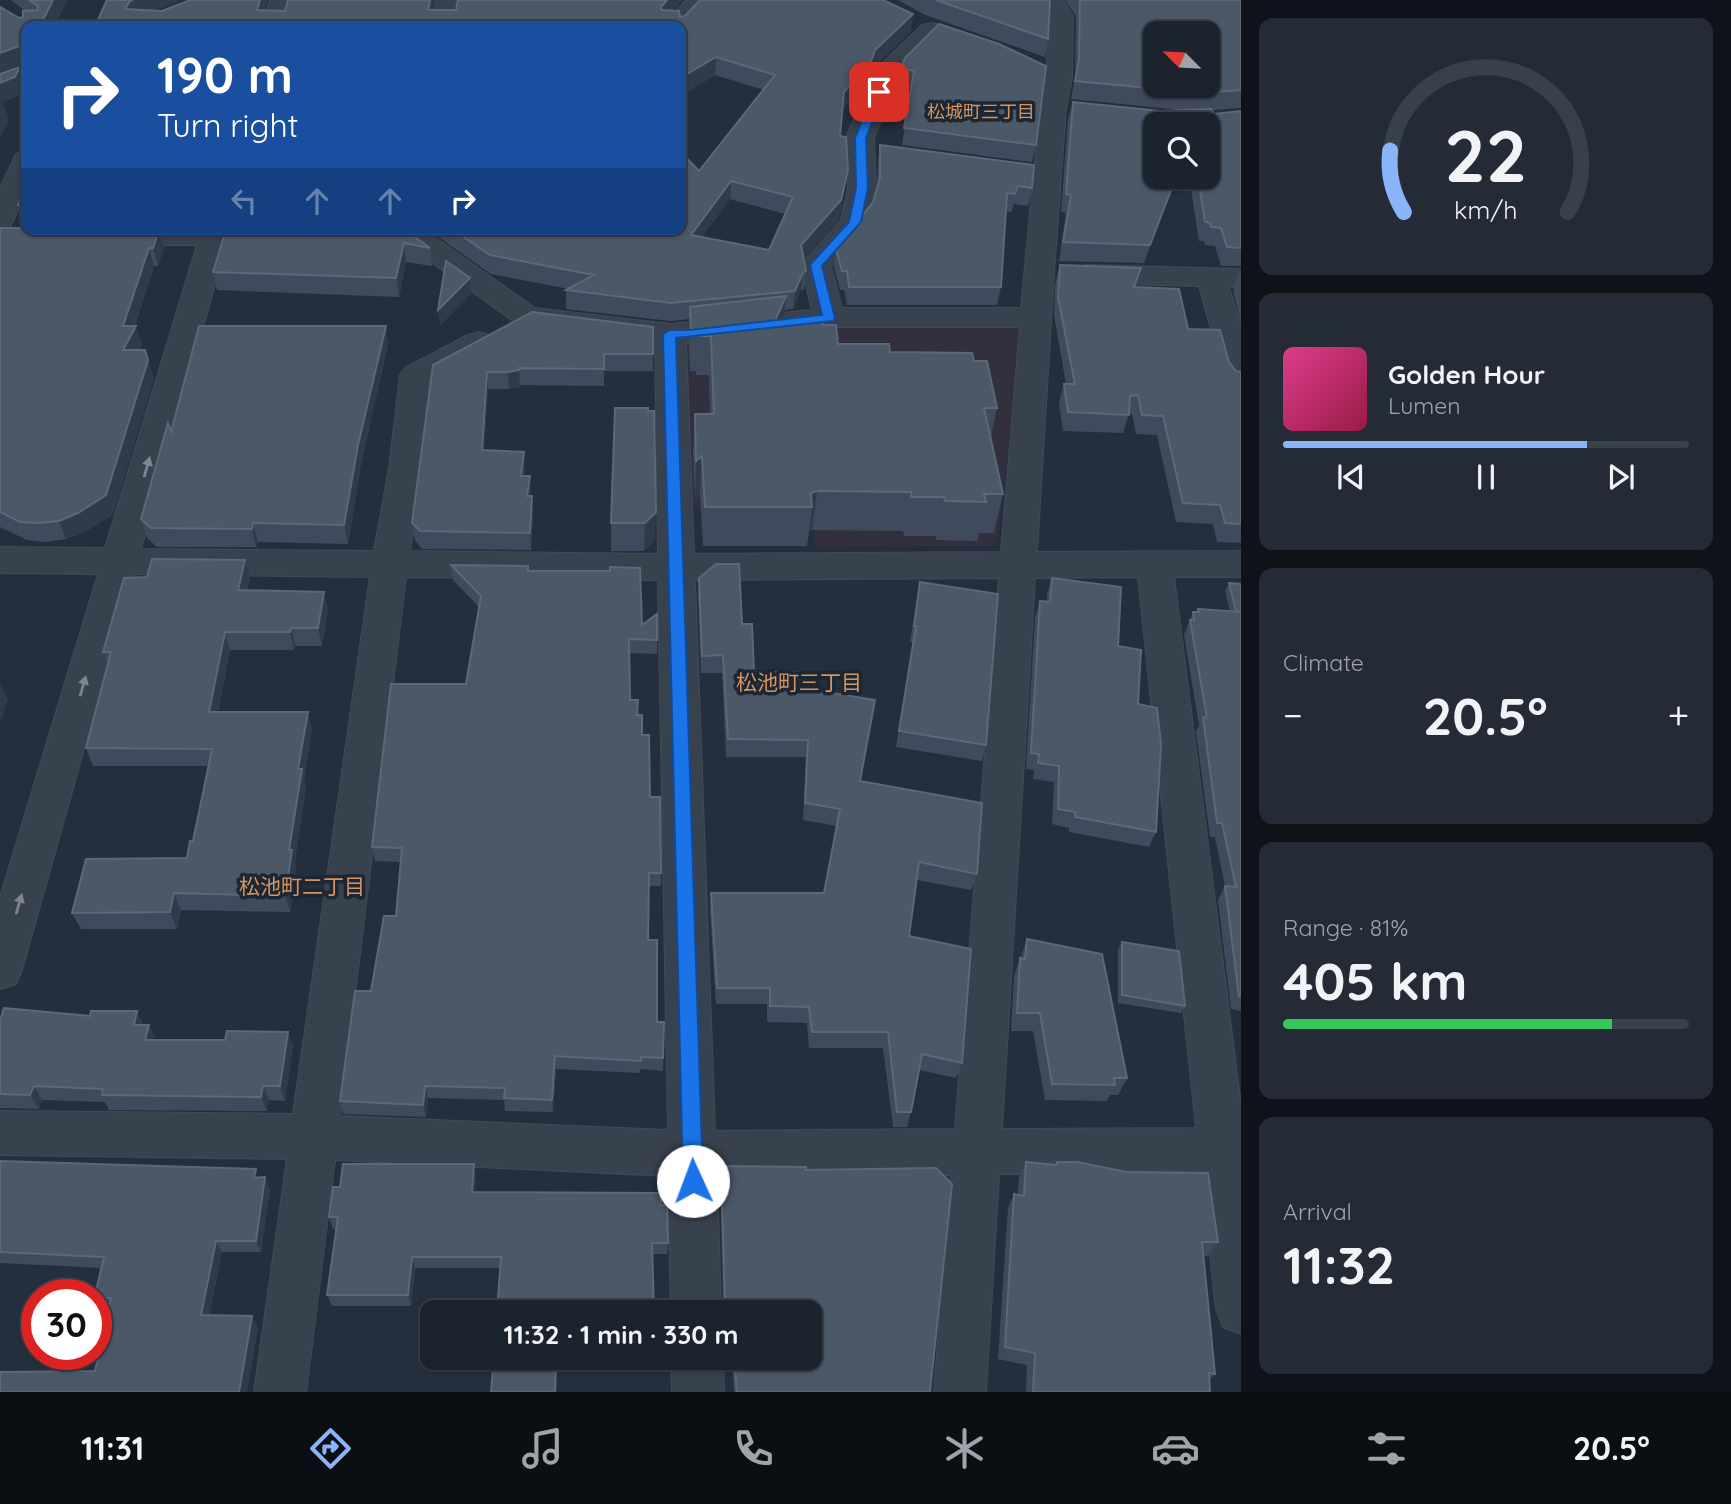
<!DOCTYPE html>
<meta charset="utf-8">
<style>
:root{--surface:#1b232e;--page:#242b36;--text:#f1f3f6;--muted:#a0a4aa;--line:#39404a;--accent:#8ab4f8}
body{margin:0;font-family:Quicksand,"Noto Sans JP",sans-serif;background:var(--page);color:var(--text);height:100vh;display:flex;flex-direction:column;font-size:26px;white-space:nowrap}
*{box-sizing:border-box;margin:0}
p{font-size:23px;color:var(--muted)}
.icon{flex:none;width:38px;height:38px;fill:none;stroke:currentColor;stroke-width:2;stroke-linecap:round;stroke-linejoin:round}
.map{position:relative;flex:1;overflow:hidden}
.details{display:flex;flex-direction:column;gap:18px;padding:18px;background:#0f1319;width:490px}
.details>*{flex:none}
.banner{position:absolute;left:21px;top:21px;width:665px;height:214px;border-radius:14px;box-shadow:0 2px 5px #0004,0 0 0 2px var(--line);background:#1a4fa0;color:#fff;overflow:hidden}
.needle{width:46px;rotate:294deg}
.controls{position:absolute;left:1143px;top:21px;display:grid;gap:14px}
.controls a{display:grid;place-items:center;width:77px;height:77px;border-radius:14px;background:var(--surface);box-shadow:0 2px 5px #0004,0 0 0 2px var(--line);font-size:35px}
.speed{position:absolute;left:21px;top:1279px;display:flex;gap:14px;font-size:35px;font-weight:700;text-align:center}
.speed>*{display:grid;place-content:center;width:91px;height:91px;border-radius:50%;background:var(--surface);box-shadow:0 2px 5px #0004,0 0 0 2px var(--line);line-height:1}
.speed .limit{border:10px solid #d22;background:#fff;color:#111}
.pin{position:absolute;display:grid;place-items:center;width:60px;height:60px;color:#fff;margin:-30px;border-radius:14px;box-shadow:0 4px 10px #0006}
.me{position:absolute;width:77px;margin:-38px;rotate:358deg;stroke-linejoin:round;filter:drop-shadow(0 0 5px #0008)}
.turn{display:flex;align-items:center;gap:24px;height:147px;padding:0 21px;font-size:32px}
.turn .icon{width:91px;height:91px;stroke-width:2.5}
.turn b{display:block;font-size:49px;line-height:60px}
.lanes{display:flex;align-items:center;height:66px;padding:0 21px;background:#0003;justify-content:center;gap:35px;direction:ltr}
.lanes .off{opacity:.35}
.big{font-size:52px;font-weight:700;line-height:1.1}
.details .card{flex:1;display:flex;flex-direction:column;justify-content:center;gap:10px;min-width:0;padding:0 24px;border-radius:14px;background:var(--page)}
.details .dial{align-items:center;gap:0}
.dial svg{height:182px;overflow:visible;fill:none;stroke:var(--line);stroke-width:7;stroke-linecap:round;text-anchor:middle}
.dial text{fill:var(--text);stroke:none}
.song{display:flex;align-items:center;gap:21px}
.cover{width:84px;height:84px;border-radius:10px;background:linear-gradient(135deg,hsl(330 70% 55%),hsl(340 70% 35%))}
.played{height:7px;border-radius:4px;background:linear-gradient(90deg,var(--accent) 75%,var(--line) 75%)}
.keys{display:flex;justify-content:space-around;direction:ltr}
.heat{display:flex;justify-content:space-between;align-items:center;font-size:38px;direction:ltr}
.charge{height:10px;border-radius:5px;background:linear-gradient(90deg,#34c759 81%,var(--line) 0)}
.trip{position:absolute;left:420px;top:1300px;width:402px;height:70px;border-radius:14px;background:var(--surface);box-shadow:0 2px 5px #0004,0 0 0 2px var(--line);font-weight:700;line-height:70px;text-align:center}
.menu{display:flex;height:112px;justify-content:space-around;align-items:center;background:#0b0e12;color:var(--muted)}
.menu .icon{width:49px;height:49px}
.menu .active{color:var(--accent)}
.menu b{font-size:32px;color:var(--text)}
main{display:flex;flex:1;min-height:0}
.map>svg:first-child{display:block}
.medical{fill:#32303f}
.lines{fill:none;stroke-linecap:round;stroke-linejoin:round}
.minor-casing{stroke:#414a57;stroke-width:2}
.minor{fill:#38414e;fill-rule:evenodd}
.wall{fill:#3f4b5c;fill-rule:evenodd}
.shaded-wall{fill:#2f3b4b}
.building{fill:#4b5868;stroke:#5c6777;stroke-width:2;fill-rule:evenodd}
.oneway{fill:#7c8592}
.route{fill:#1a73e8;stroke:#114b97;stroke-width:2}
.labels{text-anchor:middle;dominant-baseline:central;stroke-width:7;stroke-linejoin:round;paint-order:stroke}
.far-neighbourhood-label{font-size:18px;fill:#d59563;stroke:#1d2633}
.neighbourhood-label{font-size:21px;fill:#d59563;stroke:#1d2633}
</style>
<main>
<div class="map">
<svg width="1241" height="1392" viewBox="0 0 1241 1392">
<rect width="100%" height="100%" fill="#242f3e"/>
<path class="medical" d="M1008,322L1020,329L998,541L991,546L815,547L813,512L690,508L686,349L692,343L834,324Z"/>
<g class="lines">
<g class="minor-casing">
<path id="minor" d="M270,0H294L286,26H262Z
M436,0H460L456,26H432Z
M686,0H712L684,31L681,32V26H663Z
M1039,0H1063L1073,16L1072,78L1066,108L1054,272L1037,552L1241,551V577H1174L1241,1106V1334L1223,1327L1216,1309L1201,1173L999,1174L986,1392H934L951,1175L717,1177L721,1312H671L668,1176L335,1160L306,1392H254L287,1159L0,1155V1111L293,1114L370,577L133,574L22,970L16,984L0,989V897L98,574L0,573V547L105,548L197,245H110L100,242L95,236L102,229H285L292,236L287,242L277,245H226L141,549L374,551L389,468L400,375L405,368L468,335L479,332L490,335L495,342L490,349L432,380L423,468L410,551L658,554L655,342L516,323L406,244L373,242L368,236L375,229H423L535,308L670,324L812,310L801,265L841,220L848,188L846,138L875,70L922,25L931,23L940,25L943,30L900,73L874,138L876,188L869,222L831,266L842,308H1021L1040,108L1046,78L1049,16ZM829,327H1020L1001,552L694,554L686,344ZM406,577L658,580L668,1130L340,1116ZM1138,577L1196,1128L1002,1129L1035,578ZM999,578L955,1129L715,1131L695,580Z
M26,65V82L0,92V75Z
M26,152V193L10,227L0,230V188L16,154Z
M1086,265L1241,269V287H1229L1241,327V390L1230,387L1225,380L1199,286L1086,283L1075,280L1071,274L1075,268Z
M671,1358H723L724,1392H672Z"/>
</g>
<use href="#minor" class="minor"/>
</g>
<path class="wall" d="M11,0H67L54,26H26V71L24,64L19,18L23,17L25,11Z
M682,0L673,11L680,17L913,14L910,32L873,68L868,79L842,110L840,136L848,170L845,188L839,219L804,258L806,271L804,290H801L793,309L784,310L783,321L823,325L838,344L890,352L974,361L997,408L991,437L1003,494L994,533H979L977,541L936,540V536H904L903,531L812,530L809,531L807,546H703L700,495L695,500L693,453L695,414H710L709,375H696V371H690L689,346L690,319L670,321L566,309V290L569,289L491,274L427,229H509V232L699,171L764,90L715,75L687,92L681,26H95L154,10H456ZM730,199L785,214L769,250L702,237Z
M898,0H1050L1048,39L1045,57L925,15Z
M1065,0H1241V108L1212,110L1214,114L1241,111V266H1221L1215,246L1205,245L1204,241H1199L1189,177H1208V124H1155V177H1177L1144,263L1059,261L1066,213L1061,212L1068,120L1073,102L1160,111L1182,110L1071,99L1075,78L1076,16Z
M905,58L1036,145L1032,162L902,145L911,88L898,85L901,68Z
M880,145L1032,188L1028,206L1014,204L1011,212L1006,211L1001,287L997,305H847L844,290H840L834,267L836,249L873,202L877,187L878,163Z
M26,185V225L24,223L18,205Z
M0,228L26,229H160L164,247L158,266H154L135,326L142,345L139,350L154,378L113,514L85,532L66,539L46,542L27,540L0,527Z
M404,229L430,248L432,266L406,262L399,297L217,290L213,272Z
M1060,265L1135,287L1229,362L1236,371L1241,372V543L1217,542L1213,524L1176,522L1157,435L1136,434L1132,414H1129L1123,433L1063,431L1059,402L1064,384H1066L1054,315L1055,284Z
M1239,271H1241V324L1233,290Z
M532,312L653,354V371H604V386L521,385L520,387L509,389H488L484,451L525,469L524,476L531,493L530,496H532L533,513L531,550L422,549L415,540L412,523L433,365Z
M386,326L388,345L361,464L348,544L258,542L256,547H157L147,538L141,519L171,432Z
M648,411L655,540L644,551H611V523Z
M451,565L529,571L642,625L657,640V654L629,653L630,700L638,715L642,735L650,797L661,873V886H649L648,940L657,1022H664L663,1071L640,1069V1073L556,1069L553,1112L505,1111L504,1100L428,1098L426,1117L343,1114L340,1101L371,991L396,916L401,862L375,861L372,847L466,684L479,607L453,580Z
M250,578L247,590L328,610L322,646H295L294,650H230L218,712L312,729L304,778L306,787L295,861L296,867L290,912L181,910L177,929H81L72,913L187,858L193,841L209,766H93L86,748L108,665L103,652Z
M699,578L742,624L754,672L814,690L860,781L977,874L971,890L917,880L909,936L962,1063L956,1078L919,1070L911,1112L907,1127H893L883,1048H809L807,1023L767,1022V1004H716L710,910L711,893H824L836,826L803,820L806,757H726L722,673H701L698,596Z
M1052,578L1118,646L1138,704L1156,832L1149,847L1069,832V828L1052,824L1054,782L1033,779L1034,770L1026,769L1035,617L1040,601L1047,602V594Z
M920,582L986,745L982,761L896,747L913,642H910Z
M1229,583L1241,584V1011L1231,1009L1218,900L1225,886L1215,837H1210L1196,732L1199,725L1184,635L1193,612H1196L1198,609L1230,611L1225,591Z
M1027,939L1127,1078L1118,1095H1110L1107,1101L1045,1100L1033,1031H1011L1014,976Z
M1122,942L1185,1006L1181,1013L1118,1003V950Z
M0,1021L149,1025L155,1040H225L288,1032L293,1046L285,1101L269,1100L267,1111L109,1110L105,1102L42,1100L39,1109L0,1108Z
M0,1161L265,1177L270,1190L261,1252H222L209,1316L258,1327L247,1392H0L95,1371L109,1309L102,1308L96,1300L102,1268L0,1263Z
M1026,1162L1056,1165L1057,1162L1218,1242L1208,1256H1203L1215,1374L1209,1380L1210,1392H1026L1027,1365L998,1359L1008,1208L1014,1194H1018L1019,1177Z
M721,1166L806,1170L930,1392H734L732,1358H810V1312H721L723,1302L720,1180Z
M476,1177L475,1192L661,1205L668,1243L667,1254H653L500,1268H415L411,1306H332L327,1295L336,1229H333L329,1217Z
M494,1358H661L660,1366H557Z"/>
<path class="shaded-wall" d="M53,0H67L54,26H40Z
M133,0H181L134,19L125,9L130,1Z
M260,0H268L260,26L257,10Z
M430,0H434L430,26L428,10Z
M667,0H682L661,24V7Z
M913,14L910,32L873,68L868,79L842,110L844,92L875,50Z
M22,45L26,55V71L24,64L0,73V53Z
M716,57L715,75L687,92L681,101V84L687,74Z
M20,67L26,85L21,95L3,102L9,120L0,138V83Z
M848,170L845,188L839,219L799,263L801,245Z
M1176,177H1177L1144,263L1150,245Z
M731,181L730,199L690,253L691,235Z
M159,229L164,247L158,266L153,248Z
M404,243L406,262L399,297L396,278Z
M149,248L154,266L132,334L136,326L142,345L128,369L123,350V326Z
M803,272L801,290L793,309L795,291Z
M470,278L471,294L440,326L438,310Z
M786,296L782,335L775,321Z
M386,326L388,345L361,464L348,544L344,525L358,445Z
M148,360L154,378L113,514L85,532L66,539L59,521Z
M519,368L520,387L509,389L508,372Z
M487,372L488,389L483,468L482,450Z
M524,452L525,469L522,493L521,476Z
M702,456L700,495L695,500L696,461Z
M530,476L531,493L528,513L527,496Z
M817,491L812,530L809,531L812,507L811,493Z
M532,496L533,513L531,550L530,533Z
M656,512L655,540L644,551L645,523Z
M253,523L258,542L256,547L252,529Z
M245,560L250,578L243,608L238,590Z
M324,592L328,610L322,646L318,628Z
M291,628L295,646L294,650L290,632Z
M225,632L230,650L214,729L209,712Z
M0,684L8,700L0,723Z
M308,712L312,729L304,778L306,787L295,861L296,867L290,912L285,896L289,850L298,769Z
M174,893L181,910L177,929L170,912Z
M137,1011L144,1026L134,1025Z
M149,1025L155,1040H145Z
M288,1032L293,1046L285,1101L280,1086Z
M555,1056L556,1069L553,1112L552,1100Z
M34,1086L42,1100L39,1109L30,1095Z
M263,1086L269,1100L267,1111L261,1097Z
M425,1086L428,1098L426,1117L423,1105Z
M474,1164L476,1177L474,1204L472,1192Z
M265,1177L270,1190L261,1252L256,1241Z
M216,1241L222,1252L207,1326L201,1315Z
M412,1257L415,1268L411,1306L408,1295Z
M252,1316L258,1327L247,1392H239Z
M556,1358L557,1366V1392H555Z"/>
<path class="building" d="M29,0H53L40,26H26V55L23,61L22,45L0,53V7L19,18L23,17V11L38,10V6Z
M107,0H133L130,1L125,9L162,11L190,0H260L257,10L285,11L288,0H430L428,10H456L458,0H667L661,7L662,10L679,11L680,17L685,16L700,0H883L913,14L875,50L871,61L844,92L840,136L846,137L848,170L841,200L801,245L806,271L803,272L795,291L671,303L566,290L594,275L490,255L452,229H507V233L516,229H681V152L699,171L775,75L716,57L687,74L681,84V26H95ZM731,181L793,197L769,250L691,235Z
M936,0H1050L1048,39Z
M1080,0H1241V90L1203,93L1075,81L1079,60ZM1155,33H1208V86H1155Z
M939,24L999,44L1046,66L1036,145L904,128L914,71L901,68L905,58Z
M20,67L15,77L0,83V74Z
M1073,102L1160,111L1211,109L1214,114L1241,111V248L1227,247L1221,228L1211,227L1210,223L1205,222L1198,177H1208V124H1155V177H1176L1150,245L1063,242L1071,195L1066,194Z
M880,145L1034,165L1032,188L1018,186L1015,194L1007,193L1001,287H849L847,271H842L836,249L873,202L880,178Z
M26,185V208H23L18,205Z
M0,228H26V229H159L153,248H149L123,326H136L123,350H145L148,360L106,495L78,513L59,521L39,523L20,522L0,512Z
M232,229H404L430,248L404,243L396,278L213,272L225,233H230Z
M446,261L470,278L438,310Z
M1060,265L1141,268L1134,287L1179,289L1188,329L1220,330L1229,362L1236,371L1241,372V524L1225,523L1220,505L1183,503L1163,416L1142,415L1138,395L1130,396L1129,415L1068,412L1064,384H1075L1058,297Z
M786,296L775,321H822L823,325H836L838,344H889L890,352L972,353L974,361H987L997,408H984L1003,494H984L986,502L945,501L944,497H911V492L817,491L811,493L812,507H705L702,456L696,461L695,414H714L711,336H698L697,331H691L690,307Z
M532,312L653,327V354H604V369L519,368V370L508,372H487L482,450L524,452L521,476H530L527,496H532L530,533L420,531L412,523L433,365Z
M199,326H386L358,445L344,525L253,523L252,529L151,528L141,519L168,423L171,432Z
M615,408H648V411H654L656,512L645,523H611Z
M152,559L245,560L238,590L324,592L318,628H291L290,632H225L209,712H308L298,769H302L289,850H292L285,896L174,893L170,912L72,913L86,859L187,858L190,841H193L212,749L86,748L111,652H103L124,578L147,577Z
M716,564H739L742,624H752L754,672H812L814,690L875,700L860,781L982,803L977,874L919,862L909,936L971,949L962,1063L922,1054L911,1112H897L888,1032H812L809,1007L770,1006V988H717L711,893H824L840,809L805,803L808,740L728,739L723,655L702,656L699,578Z
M451,565L528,566V571H610V567L640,568L642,625L657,614V640L629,639L630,700H638L637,715H642V735H649L650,797H660L661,873H649L648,940H657V1022H664L663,1058L641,1057V1061L555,1056L552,1100L504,1098L505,1088L425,1086L423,1105L340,1101L355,991H371L384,916H396L402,848L372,847L391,684H466L481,596Z
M1052,578L1121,587L1118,646L1141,650L1138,704L1157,708L1161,745L1156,832L1075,817V812L1058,809L1059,766L1038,763L1039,754L1031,753L1040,601L1050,602Z
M920,582L998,594L986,745L899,731L916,626H914Z
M1229,583L1241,584V612L1236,611Z
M1198,609L1241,612V996H1239L1225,886L1236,887L1222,823H1217L1203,717L1207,718L1190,620H1194L1193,612H1199Z
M1027,939L1102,954L1127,1078H1114L1115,1085L1052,1084L1040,1013H1017L1020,958L1025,959Z
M1122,942L1179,951L1185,1006L1122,995Z
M4,1008L90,1016L91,1011H137L134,1025H149L145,1040H225L227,1031L288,1032L280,1086H263L261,1097L102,1095L103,1089L34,1086L30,1095L0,1094V1021Z
M0,1161L256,1169L254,1178L265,1177L256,1241H216L201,1315L252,1316L239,1392H0V1372L95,1371L111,1298H96V1295H95L104,1257L0,1252Z
M1026,1162L1057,1165V1162H1077L1126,1172L1208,1173L1218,1242H1202L1215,1374L1209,1373L1210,1392H1033L1035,1353L1005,1347L1014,1194L1024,1196Z
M343,1164H474L472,1192L661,1193V1205H667L668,1243H652L654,1312H497L501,1257H412L408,1295H327L338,1217H329L333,1187H340Z
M721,1166L806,1167V1170L936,1168L952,1184L930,1392H737L734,1358H810V1312H723L722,1303L725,1300Z
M494,1358H556L555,1392H491Z"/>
<defs><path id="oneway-solid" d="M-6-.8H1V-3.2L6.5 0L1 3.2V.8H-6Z" transform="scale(1.75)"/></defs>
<g class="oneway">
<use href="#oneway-solid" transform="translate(147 467) rotate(-74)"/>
<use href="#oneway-solid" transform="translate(83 686) rotate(-74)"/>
<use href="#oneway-solid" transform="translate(19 904) rotate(-74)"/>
</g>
<path class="route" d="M875,90L884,92L866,138L868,188L861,222L822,266L835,318L833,321L676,338L703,1181L700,1188L693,1190L686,1188L683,1181L663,334L670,330H690L822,315L810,265L849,222L856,188L855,138Z"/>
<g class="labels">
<g class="far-neighbourhood-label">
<text x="981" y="111">松城町三丁目</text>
</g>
<g class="neighbourhood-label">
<text x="799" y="682">松池町三丁目</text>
<text x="302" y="886">松池町二丁目</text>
</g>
</g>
</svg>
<div class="controls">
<a><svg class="needle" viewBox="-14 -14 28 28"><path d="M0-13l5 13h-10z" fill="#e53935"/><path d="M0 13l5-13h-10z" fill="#a0a4aa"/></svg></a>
<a><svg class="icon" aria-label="search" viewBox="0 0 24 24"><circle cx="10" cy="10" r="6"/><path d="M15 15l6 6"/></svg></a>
</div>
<div class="speed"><div class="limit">30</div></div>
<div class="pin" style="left:879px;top:92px;background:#d93025"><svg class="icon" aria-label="arrive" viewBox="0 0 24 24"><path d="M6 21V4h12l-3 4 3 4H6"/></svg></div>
<svg class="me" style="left:693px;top:1181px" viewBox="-20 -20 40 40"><circle r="19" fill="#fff"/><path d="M0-13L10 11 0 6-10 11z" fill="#1a73e8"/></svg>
<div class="trip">11:32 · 1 min · 330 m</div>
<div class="banner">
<div class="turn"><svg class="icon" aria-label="right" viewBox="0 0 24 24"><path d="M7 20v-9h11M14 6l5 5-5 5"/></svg><div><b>190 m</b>Turn right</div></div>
<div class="lanes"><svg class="icon off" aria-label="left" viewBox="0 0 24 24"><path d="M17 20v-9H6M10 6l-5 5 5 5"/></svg><svg class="icon off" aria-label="ahead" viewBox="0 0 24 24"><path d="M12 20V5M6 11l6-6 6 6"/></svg><svg class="icon off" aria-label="ahead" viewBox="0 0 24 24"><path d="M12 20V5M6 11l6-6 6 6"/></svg><svg class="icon" aria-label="right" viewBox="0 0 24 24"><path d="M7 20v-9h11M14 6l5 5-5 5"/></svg></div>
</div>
</div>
<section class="details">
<div class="card dial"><svg viewBox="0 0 100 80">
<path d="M14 69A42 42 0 1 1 86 69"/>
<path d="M14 69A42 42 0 0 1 8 42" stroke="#8ab4f8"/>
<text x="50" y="56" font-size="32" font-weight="700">22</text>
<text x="50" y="72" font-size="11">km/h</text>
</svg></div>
<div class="card">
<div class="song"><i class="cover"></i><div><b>Golden Hour</b><p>Lumen</p></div></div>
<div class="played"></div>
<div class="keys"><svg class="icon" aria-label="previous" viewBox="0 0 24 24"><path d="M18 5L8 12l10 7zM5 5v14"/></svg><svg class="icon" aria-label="pause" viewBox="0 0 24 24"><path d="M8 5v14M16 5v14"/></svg><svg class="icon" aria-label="next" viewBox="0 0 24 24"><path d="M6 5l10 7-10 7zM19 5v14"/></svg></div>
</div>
<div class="card"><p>Climate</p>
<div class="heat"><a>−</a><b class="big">20.5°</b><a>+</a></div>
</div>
<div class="card"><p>Range · 81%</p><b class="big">405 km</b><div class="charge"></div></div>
<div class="card"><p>Arrival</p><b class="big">11:32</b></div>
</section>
</main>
<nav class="menu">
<b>11:31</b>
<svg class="icon active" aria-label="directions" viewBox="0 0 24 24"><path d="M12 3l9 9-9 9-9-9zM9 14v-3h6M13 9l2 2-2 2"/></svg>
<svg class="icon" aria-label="music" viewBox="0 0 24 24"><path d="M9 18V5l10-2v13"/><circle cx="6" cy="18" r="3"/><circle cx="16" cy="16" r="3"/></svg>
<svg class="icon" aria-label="phone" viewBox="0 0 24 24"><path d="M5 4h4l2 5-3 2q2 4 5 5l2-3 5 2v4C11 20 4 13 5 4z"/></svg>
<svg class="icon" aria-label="climate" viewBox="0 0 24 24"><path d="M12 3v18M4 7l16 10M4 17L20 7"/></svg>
<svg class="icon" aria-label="car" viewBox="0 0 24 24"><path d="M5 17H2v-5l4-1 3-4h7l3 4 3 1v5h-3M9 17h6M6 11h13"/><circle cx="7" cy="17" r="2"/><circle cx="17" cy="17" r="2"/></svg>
<svg class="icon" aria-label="filters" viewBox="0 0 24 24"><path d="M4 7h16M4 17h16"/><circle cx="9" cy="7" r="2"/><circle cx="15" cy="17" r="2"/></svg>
<b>20.5°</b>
</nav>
